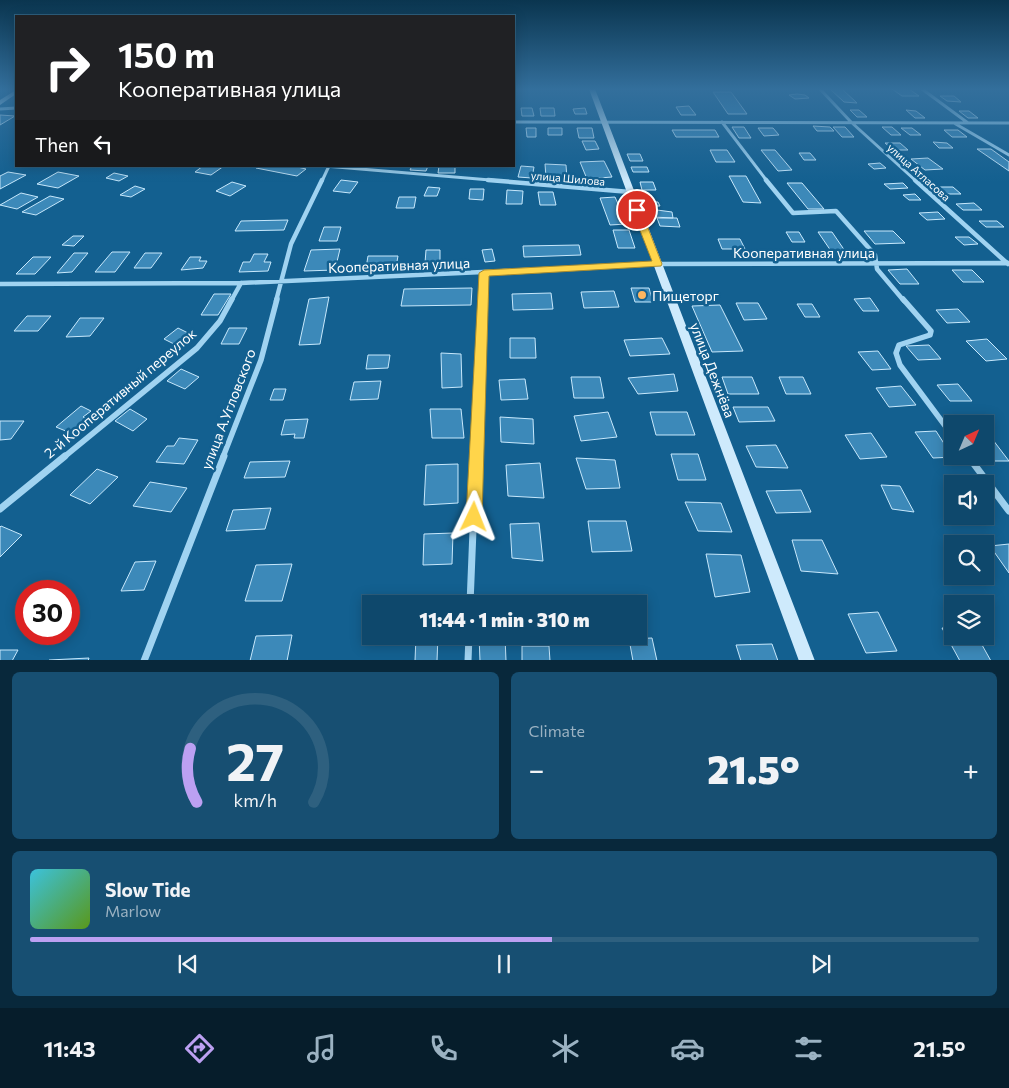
<!DOCTYPE html>
<meta charset="utf-8">
<style>
:root{--surface:#0e486c;--page:#174f72;--text:#f1f3f6;--muted:#9bb2c2;--line:#2e607f;--accent:#bca0f2}
body{margin:0;font-family:Commissioner,sans-serif;background:var(--page);color:var(--text);height:100vh;display:flex;flex-direction:column;font-size:19px;white-space:nowrap}
*{box-sizing:border-box;margin:0}
p{font-size:16px;color:var(--muted)}
.icon{flex:none;width:28px;height:28px;fill:none;stroke:currentColor;stroke-width:2;stroke-linecap:round;stroke-linejoin:round}
.map{position:relative;height:660px;overflow:hidden}
.panel{display:flex;flex-direction:column;gap:12px;padding:12px;background:#08283b;flex:1}
.panel>*{flex:none}
.hud{position:absolute;left:15px;top:15px;width:500px;height:152px;border-radius:0px;box-shadow:0 2px 12px #0003,0 0 0 1px var(--line);background:#202124;color:#fff;overflow:hidden}
.needle{width:32px;rotate:44deg}
.controls{position:absolute;left:944px;top:415px;display:grid;gap:10px}
.controls a{display:grid;place-items:center;width:50px;height:50px;border-radius:0px;background:var(--surface);box-shadow:0 2px 12px #0003,0 0 0 1px var(--line);font-size:25px}
.speed{position:absolute;left:15px;top:580px;display:flex;gap:10px;font-size:25px;font-weight:700;text-align:center}
.speed>*{display:grid;place-content:center;width:65px;height:65px;border-radius:50%;background:var(--surface);box-shadow:0 2px 12px #0003,0 0 0 1px var(--line);line-height:1}
.speed .limit{border:8px solid #d22;background:#fff;color:#111}
.pin{position:absolute;display:grid;place-items:center;width:42px;height:42px;color:#fff;margin:-21px;border:2px solid #fff;border-radius:50%;box-shadow:0 1px 5px #0007}
.me{position:absolute;width:55px;margin:-28px;rotate:2deg;stroke-linejoin:round;filter:drop-shadow(0 0 4px #0008)}
.turn{display:flex;align-items:center;gap:18px;height:105px;padding:0 20px;font-size:22px}
.turn .icon{width:65px;height:65px;stroke-width:2.5}
.turn b{display:block;font-size:35px;line-height:42px}
.then{display:flex;align-items:center;height:48px;padding:0 20px;background:#0003;gap:10px;font-size:19px}
.big{font-size:38px;font-weight:800;line-height:1.1}
.panel .widget{flex:1;display:flex;flex-direction:column;justify-content:center;gap:8px;min-width:0;padding:0 18px;border-radius:8px;background:var(--page)}
.panel .dial{align-items:center;gap:0}
.dial svg{height:130px;overflow:visible;fill:none;stroke:var(--line);stroke-width:7;stroke-linecap:round;text-anchor:middle}
.dial text{fill:var(--text);stroke:none}
.song{display:flex;align-items:center;gap:15px}
.cover{width:60px;height:60px;border-radius:8px;background:linear-gradient(135deg,hsl(190 70% 55%),hsl(90 70% 35%))}
.played{height:5px;border-radius:2px;background:linear-gradient(90deg,var(--accent) 55%,var(--line) 55%)}
.keys{display:flex;justify-content:space-around;direction:ltr}
.heat{display:flex;justify-content:space-between;align-items:center;font-size:28px;direction:ltr}
.panel .tiles{flex:1;display:grid;gap:12px;grid-template-columns:1fr 1fr}
.widget:last-child{grid-column:span 2}
.trip{position:absolute;left:362px;top:595px;width:285px;height:50px;border-radius:0px;background:var(--surface);box-shadow:0 2px 12px #0003,0 0 0 1px var(--line);font-weight:800;line-height:50px;text-align:center}
.tabs{display:flex;height:80px;justify-content:space-around;align-items:center;background:#061d2b;color:var(--muted)}
.tabs .icon{width:35px;height:35px}
.tabs .current{color:var(--accent)}
.tabs b{font-size:22px;color:var(--text)}
.map>svg:first-child{display:block}
.building{fill:#3c89b9;stroke:#c7e8fc}
.lines{fill:none;stroke-linecap:round;stroke-linejoin:round}
.minor-far3{stroke:#a0d3f1;stroke-width:3}
.minor-far2{stroke:#a0d3f1;stroke-width:4.5}
.minor-far1{stroke:#a0d3f1;stroke-width:5.5}
.minor{stroke:#a0d3f1;stroke-width:7}
.secondary{fill:#ceeafc;fill-rule:evenodd}
.route{fill:#ffd54a;stroke:#a68a30}
.poi-dot{fill:#ffb660;stroke:#136090;stroke-width:2}
.labels{text-anchor:middle;dominant-baseline:central;stroke-width:5;stroke-linejoin:round;paint-order:stroke}
.far-street-label{font-size:11px;fill:#fff;stroke:#136090}
.street-label{font-size:14px;fill:#fff;stroke:#136090}
.poi-label{font-size:14px;fill:#fff;stroke:#136090;text-anchor:start}
</style>
<div class="map">
<svg width="1009" height="661" viewBox="0 0 1009 661">
<rect width="100%" height="100%" fill="#136090"/>
<path class="building" d="M830,89H842L857,103L844,102Z
M892,89H909L919,96H902Z
M713,92H731L747,114H728Z
M797,94L805,95L809,98L795,99L789,95Z
M940,96H954L961,102L947,101Z
M689,106L696,115H681L676,107Z
M521,108H532L534,116H522Z
M540,108H554L555,116H541Z
M585,108L587,114H575L573,109Z
M850,110H859L867,117H857Z
M906,110L916,111L925,118H915Z
M959,111H969L978,118H968Z
M0,115L15,116L0,125Z
M813,126L830,127L834,131H817Z
M732,127H744L751,138H739Z
M833,127H845L854,137H842Z
M882,127H892L901,135H891Z
M526,128H536V137H527Z
M548,128H562V135H548Z
M577,128H592L594,138H579Z
M758,128H773L779,135L764,136Z
M901,128H912L921,135H910Z
M672,130H715L719,137H676Z
M944,130H958L967,137H952Z
M582,141H595L599,149L586,150Z
M933,142L947,143L953,148H939Z
M885,143H900L908,150H893Z
M977,149H991L1009,162V171Z
M710,150H727L735,162H716Z
M761,150H775L792,170L778,171Z
M799,153H810L816,160H804Z
M627,154H640L643,161H630Z
M928,158L943,169L925,170L911,159Z
M604,161L612,177L587,179L580,162Z
M880,163L886,168L874,169L868,164Z
M545,164L566,165L567,178H546Z
M203,166H224L211,175L195,172Z
M259,166H293L306,169L297,176L256,168Z
M412,166H428L426,171L410,170Z
M439,166H455V173H438Z
M521,166L534,167L532,178L518,177Z
M631,167H647L649,172H633Z
M8,172L26,175L0,189V176Z
M58,172L79,176L58,188L37,184Z
M114,173L128,176L119,181L106,178Z
M729,176H746L761,203L743,202Z
M341,180L358,182L350,193L333,191Z
M232,182L246,186L230,196L216,191Z
M640,182H653L656,190H642Z
M787,183H802L824,209H808Z
M903,183L908,188L890,189L884,184Z
M135,186L145,189L131,197L120,195Z
M428,187L440,188L437,196H424Z
M937,187H953L961,194H945Z
M470,189H484L483,200L469,199Z
M507,190L523,191L522,204H506Z
M538,192H553L556,205H540Z
M21,193L38,197L17,209L0,205Z
M915,194L921,200H909L903,195Z
M50,196L64,199L36,215L22,212Z
M399,197H416L414,208H396Z
M615,197L627,224L610,225L600,198Z
M645,202H658L660,206H646Z
M974,203L982,210H963L956,204Z
M657,210L672,212L673,218L653,217L652,212H657Z
M938,212L945,219L927,220L919,213Z
M657,218H677L680,227L660,226Z
M288,220L284,230L235,231L241,221Z
M979,221H997L1004,227H986Z
M324,227H341L337,241H319Z
M613,230H629L635,248H618Z
M864,231H893L905,243L875,244Z
M786,232H799L805,242H792Z
M818,232H832L845,251H831Z
M73,236H84L74,246L62,245Z
M955,237H969L978,244L964,245Z
M718,239H740L745,249H722Z
M579,245L581,255L524,257L523,246Z
M340,249L335,270L304,271L311,250Z
M492,249L495,261L485,262L482,250Z
M426,250H440V262L425,263Z
M112,252H130L115,272H95Z
M74,253H88L72,272L57,273Z
M145,253H162L151,268H134Z
M254,254H268L264,262H271L268,271L239,272L243,262H250Z
M368,256H398L396,267L366,268Z
M33,257H51L35,274H16Z
M190,257H201L199,261H207L203,268L181,270Z
M907,269L919,284H900L888,270Z
M952,270H972L984,282H963Z
M472,288L471,305L401,306L404,289Z
M631,288H649L653,302H635Z
M614,291L619,307L584,308L581,292Z
M551,293L553,309L513,310L512,294Z
M214,294H231L218,315H201Z
M329,297L320,344L299,345L309,299Z
M870,298L879,311H863L854,299Z
M736,303H758L767,319L744,320Z
M797,304H812L820,317H805Z
M720,305L743,351L712,352L692,306Z
M958,309L970,322L947,323L936,310Z
M27,316H51L38,331H14Z
M80,318H104L90,336L66,337Z
M178,328L194,336L180,347L164,339Z
M229,328H247L239,344H221Z
M510,338H535L536,358H510Z
M662,338L670,354L630,356L624,340Z
M987,339L1007,359L986,361L966,341Z
M929,345L941,359L918,360L906,346Z
M878,351L891,369L872,370L858,352Z
M441,353L461,354L462,387L442,388Z
M368,355H390L388,368L366,369Z
M181,369L199,377L185,389L167,381Z
M674,374L678,391L638,394L628,378Z
M571,377H600L604,398H574Z
M722,377H752L759,394H728Z
M779,377H803L811,394H786Z
M525,379L528,399L501,400L499,380Z
M381,381L378,399L350,400L354,382Z
M958,384L972,401H950L937,385Z
M901,386L916,405L889,407L876,388Z
M274,389H286L283,400H270Z
M81,406L91,411L83,417L89,420L73,434L56,427Z
M733,407H768L775,421L739,422Z
M130,409L147,419L133,431L115,421Z
M430,409H461L464,438H432Z
M608,412L617,437L581,441L574,416Z
M650,412H687L695,435H656Z
M500,417L533,419L534,444L501,442Z
M308,419L304,438H294L295,434L281,435L285,420Z
M0,421H24L11,439L0,440Z
M936,431L952,456L955,457L933,458L915,432Z
M871,433L887,457L860,459L845,435Z
M179,438L198,440L184,464L156,462L167,446H174Z
M985,440H993L1009,461H985L982,456H985Z
M776,445L788,468L756,467L746,446Z
M671,454H698L706,480H678Z
M576,458L615,460L620,488L586,489Z
M290,461L285,477L244,478L250,462Z
M540,463L544,498L508,496L506,465Z
M458,464V503L424,505L426,465Z
M97,469L118,477L90,504L70,495Z
M150,482L187,488L171,512L133,506Z
M881,485L900,486L914,512L892,509Z
M801,490L811,512L776,513L766,491Z
M685,502L721,503L732,532L698,531Z
M271,508L265,529L226,531L233,510Z
M588,521H626L632,551L592,552Z
M539,523L543,561L512,558L510,524Z
M1,526L22,535L0,557V527Z
M453,533L452,564L423,565L424,534Z
M792,540H822L838,574L801,571Z
M1009,544V573L990,546Z
M706,554L741,555L750,592L715,597Z
M156,561L144,590L121,591L135,562Z
M292,564L282,601H245L256,565Z
M878,612L897,651L866,653L848,614Z
M942,628H952V636H977L991,661H960Z
M292,635L287,661H250L256,636Z
M416,636H438L437,661H415Z
M479,636H505L506,661H480Z
M652,638L657,661H633L629,639Z
M772,644L778,661H741L736,645Z
M522,646H549L550,661H522Z
M0,650H18L12,661H0Z
M89,658L88,661H49V660Z"/>
<g class="lines">
<path class="minor-far3" d="M820,89L851,122L916,181
M922,89L968,123
M0,109L16,108
M514,122L1009,123
M722,122L767,181
M954,123L1009,155
M325,166L502,181
M322,181L329,166"/>
<path class="minor-far2" d="M488,180L630,192
M766,180L793,213L836,211L875,255L877,269L904,301
M915,180L1008,264
M0,284L241,283L657,264L1009,263
M231,301L241,283
M276,301L291,244L322,180
M483,301L484,273"/>
<path class="minor-far1" d="M903,299L931,331L930,335L899,345L896,353L900,365L952,435
M64,457L197,348L220,321L232,299
M223,457L261,360L277,299
M476,457L483,299"/>
<path class="minor" d="M968,456L1009,511
M0,509L65,456
M470,604L476,456
M144,661L224,456
M468,661L469,636"/>
<path class="secondary" d="M589,89H595L815,661H799Z
M16,90V94L0,105V100Z"/>
</g>
<linearGradient id="sky" x2="0" y2="1"><stop stop-color="#0a354f"/><stop offset="0.49" stop-color="#336f9c"/><stop offset="1" stop-color="#336f9c" stop-opacity="0"/></linearGradient>
<rect width="1009" height="182" fill="url(#sky)"/>
<path class="route" d="M634,208L641,210L662,264L661,266L489,276L482,517L480,522L474,524L469,522L466,517L479,273L484,270L652,261L632,210Z"/>
<circle class="poi-dot" cx="642" cy="295" r="5"/>
<g class="labels">
<g class="far-street-label">
<text transform="translate(919 172) rotate(42)">улица Атласова</text>
<text transform="translate(568 178) rotate(5)">улица Шилова</text>
</g>
<g class="street-label">
<text x="804" y="252">Кооперативная улица</text>
<text transform="translate(399 265) rotate(-2)">Кооперативная улица</text>
<text transform="translate(713 370) rotate(69)">улица Дежнёва</text>
<text transform="translate(120 393) rotate(-40)">2-й Кооперативный переулок</text>
<text transform="translate(228 409) rotate(-69)">улица А.Угловского</text>
</g>
<g class="poi-label">
<text x="652" y="295">Пищеторг</text>
</g>
</g>
</svg>
<div class="controls">
<a><svg class="needle" viewBox="-14 -14 28 28"><path d="M0-13l5 13h-10z" fill="#e53935"/><path d="M0 13l5-13h-10z" fill="#9bb2c2"/></svg></a>
<a><svg class="icon" aria-label="sound" viewBox="0 0 24 24"><path d="M4 9h4l5-4v14l-5-4H4zM17 9q2 3 0 6"/></svg></a>
<a><svg class="icon" aria-label="search" viewBox="0 0 24 24"><circle cx="10" cy="10" r="6"/><path d="M15 15l6 6"/></svg></a>
<a><svg class="icon" aria-label="layers" viewBox="0 0 24 24"><path d="M12 4l9 5-9 5-9-5zM3 14l9 5 9-5"/></svg></a>
</div>
<div class="speed"><div class="limit">30</div></div>
<div class="pin" style="left:637px;top:210px;background:#d93025"><svg class="icon" aria-label="arrive" viewBox="0 0 24 24"><path d="M6 21V4h12l-3 4 3 4H6"/></svg></div>
<svg class="me" style="left:474px;top:517px" viewBox="-20 -20 40 40"><path d="M0-17L14 15 0 8-14 15z" fill="#ffd54a" stroke="#fff" stroke-width="4"/></svg>
<div class="trip">11:44 · 1 min · 310 m</div>
<div class="hud">
<div class="turn"><svg class="icon" aria-label="right" viewBox="0 0 24 24"><path d="M7 20v-9h11M14 6l5 5-5 5"/></svg><div><b>150 m</b>Кооперативная улица</div></div>
<div class="then">Then<svg class="icon" aria-label="left" viewBox="0 0 24 24"><path d="M17 20v-9H6M10 6l-5 5 5 5"/></svg></div>
</div>
</div>
<section class="panel">
<div class="tiles">
<div class="widget dial"><svg viewBox="0 0 100 80">
<path d="M14 69A42 42 0 1 1 86 69"/>
<path d="M14 69A42 42 0 0 1 10 36" stroke="#bca0f2"/>
<text x="50" y="56" font-size="32" font-weight="700">27</text>
<text x="50" y="72" font-size="11">km/h</text>
</svg></div>
<div class="widget"><p>Climate</p>
<div class="heat"><a>−</a><b class="big">21.5°</b><a>+</a></div>
</div>
<div class="widget">
<div class="song"><i class="cover"></i><div><b>Slow Tide</b><p>Marlow</p></div></div>
<div class="played"></div>
<div class="keys"><svg class="icon" aria-label="previous" viewBox="0 0 24 24"><path d="M18 5L8 12l10 7zM5 5v14"/></svg><svg class="icon" aria-label="pause" viewBox="0 0 24 24"><path d="M8 5v14M16 5v14"/></svg><svg class="icon" aria-label="next" viewBox="0 0 24 24"><path d="M6 5l10 7-10 7zM19 5v14"/></svg></div>
</div>
</div>
</section>
<nav class="tabs">
<b>11:43</b>
<svg class="icon current" aria-label="directions" viewBox="0 0 24 24"><path d="M12 3l9 9-9 9-9-9zM9 14v-3h6M13 9l2 2-2 2"/></svg>
<svg class="icon" aria-label="music" viewBox="0 0 24 24"><path d="M9 18V5l10-2v13"/><circle cx="6" cy="18" r="3"/><circle cx="16" cy="16" r="3"/></svg>
<svg class="icon" aria-label="phone" viewBox="0 0 24 24"><path d="M5 4h4l2 5-3 2q2 4 5 5l2-3 5 2v4C11 20 4 13 5 4z"/></svg>
<svg class="icon" aria-label="climate" viewBox="0 0 24 24"><path d="M12 3v18M4 7l16 10M4 17L20 7"/></svg>
<svg class="icon" aria-label="car" viewBox="0 0 24 24"><path d="M5 17H2v-5l4-1 3-4h7l3 4 3 1v5h-3M9 17h6M6 11h13"/><circle cx="7" cy="17" r="2"/><circle cx="17" cy="17" r="2"/></svg>
<svg class="icon" aria-label="filters" viewBox="0 0 24 24"><path d="M4 7h16M4 17h16"/><circle cx="9" cy="7" r="2"/><circle cx="15" cy="17" r="2"/></svg>
<b>21.5°</b>
</nav>
